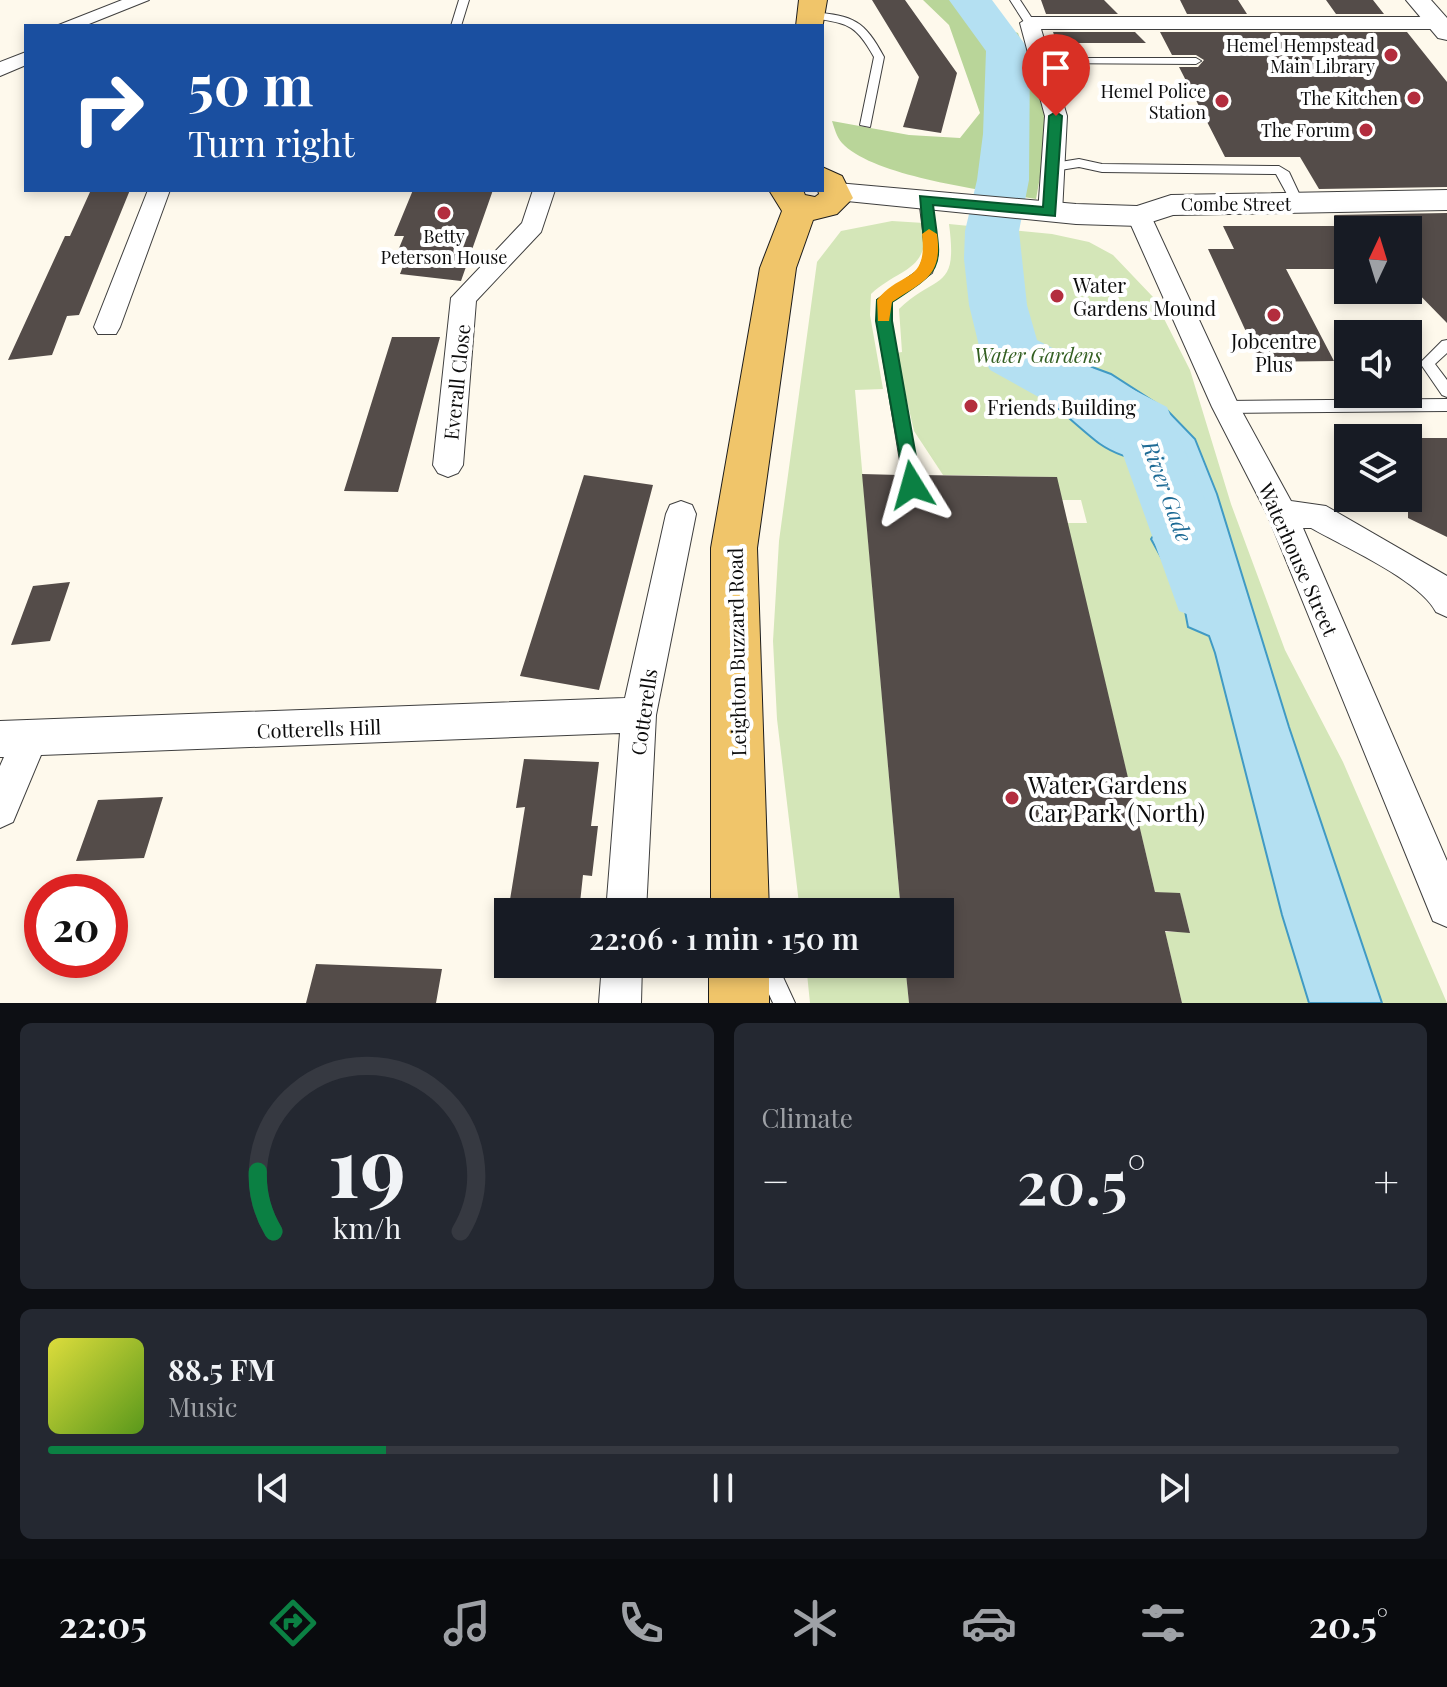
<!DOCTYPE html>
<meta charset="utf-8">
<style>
:root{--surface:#171b24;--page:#242831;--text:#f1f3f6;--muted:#9ea1a6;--line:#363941;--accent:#0b8043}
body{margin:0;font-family:"Playfair Display",serif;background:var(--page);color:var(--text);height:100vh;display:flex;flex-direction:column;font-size:30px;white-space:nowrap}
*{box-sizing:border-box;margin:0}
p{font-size:26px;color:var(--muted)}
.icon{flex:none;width:44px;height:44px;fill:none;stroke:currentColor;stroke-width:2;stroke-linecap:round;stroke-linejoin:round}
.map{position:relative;height:1003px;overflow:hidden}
.panel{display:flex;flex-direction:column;gap:20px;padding:20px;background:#0d0f14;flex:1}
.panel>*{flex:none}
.banner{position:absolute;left:24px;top:24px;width:800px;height:168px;border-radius:0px;box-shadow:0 4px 12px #0003;background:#1a4fa0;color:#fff;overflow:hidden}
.needle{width:52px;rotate:4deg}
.controls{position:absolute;left:1334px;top:216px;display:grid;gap:16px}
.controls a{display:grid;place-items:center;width:88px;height:88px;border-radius:0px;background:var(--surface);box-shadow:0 4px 12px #0003;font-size:40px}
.speed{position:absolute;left:24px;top:874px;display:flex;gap:16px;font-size:40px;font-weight:700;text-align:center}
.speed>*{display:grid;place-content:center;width:104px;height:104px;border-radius:50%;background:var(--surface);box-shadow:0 4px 12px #0003;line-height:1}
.speed .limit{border:12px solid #d22;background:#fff;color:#111}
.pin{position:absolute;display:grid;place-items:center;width:68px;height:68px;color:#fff;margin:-82px -34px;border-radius:50% 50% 50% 0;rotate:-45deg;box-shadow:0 0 8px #0007}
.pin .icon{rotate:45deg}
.me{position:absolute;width:88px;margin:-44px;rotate:352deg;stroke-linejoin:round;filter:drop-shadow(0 0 6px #0008)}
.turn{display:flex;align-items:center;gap:28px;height:168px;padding:0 32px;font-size:36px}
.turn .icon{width:104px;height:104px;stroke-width:2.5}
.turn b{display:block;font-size:56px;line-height:68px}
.big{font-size:60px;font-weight:600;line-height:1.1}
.panel .widget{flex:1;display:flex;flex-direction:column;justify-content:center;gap:12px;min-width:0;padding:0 28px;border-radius:12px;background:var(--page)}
.panel .dial{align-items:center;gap:0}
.dial svg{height:208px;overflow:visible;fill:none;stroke:var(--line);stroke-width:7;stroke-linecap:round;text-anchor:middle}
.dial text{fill:var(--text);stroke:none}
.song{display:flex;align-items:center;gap:24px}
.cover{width:96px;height:96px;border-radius:12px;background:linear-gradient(135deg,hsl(60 70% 55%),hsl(90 70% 35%))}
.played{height:8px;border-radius:4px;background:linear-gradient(90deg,var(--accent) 25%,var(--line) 25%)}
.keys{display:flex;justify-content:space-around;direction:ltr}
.heat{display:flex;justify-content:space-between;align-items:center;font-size:44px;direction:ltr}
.panel .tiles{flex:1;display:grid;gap:20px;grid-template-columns:1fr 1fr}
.widget:last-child{grid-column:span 2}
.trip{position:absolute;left:494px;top:898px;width:460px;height:80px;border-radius:0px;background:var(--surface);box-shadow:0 4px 12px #0003;font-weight:600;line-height:80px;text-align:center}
.tab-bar{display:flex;height:128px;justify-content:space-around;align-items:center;background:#090b0e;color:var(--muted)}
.tab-bar .icon{width:56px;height:56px}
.tab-bar .active{color:var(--accent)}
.tab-bar b{font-size:36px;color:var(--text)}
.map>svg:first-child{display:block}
.green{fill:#d4e6b8}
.forest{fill:#b9d599}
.water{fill:#b4e0f2;stroke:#409ac4;stroke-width:2}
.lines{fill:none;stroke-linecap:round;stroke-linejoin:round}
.river{fill:#b4e0f2;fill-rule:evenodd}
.building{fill:#544c49}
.service-casing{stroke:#3f3f3f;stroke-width:2}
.minor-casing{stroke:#3f3f3f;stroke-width:2}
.tertiary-casing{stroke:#3f3f3f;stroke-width:2}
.primary-casing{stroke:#1d1d1d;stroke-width:2}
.service{fill:#fff;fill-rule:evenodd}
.minor{fill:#fff;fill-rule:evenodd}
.tertiary{fill:#fff;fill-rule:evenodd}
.primary{fill:#f0c56a;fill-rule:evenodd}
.route{fill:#0b8043;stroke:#07532c;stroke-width:2}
.slow{fill:#f59e0b}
.poi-dot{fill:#b32d3e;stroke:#fff;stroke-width:3}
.labels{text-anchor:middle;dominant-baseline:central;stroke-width:8;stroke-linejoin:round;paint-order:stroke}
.far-poi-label{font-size:18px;fill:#0c0c0c;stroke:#fff;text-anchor:end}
.far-street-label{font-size:18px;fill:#0c0c0c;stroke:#fff}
.poi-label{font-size:20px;fill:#0c0c0c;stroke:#fff;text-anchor:start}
.park-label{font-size:20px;font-style:italic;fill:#335f21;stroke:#fff}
.street-label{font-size:20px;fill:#0c0c0c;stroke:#fff}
.water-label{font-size:22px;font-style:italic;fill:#1e6b95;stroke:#fff}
.near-poi-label{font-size:24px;fill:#0c0c0c;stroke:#fff;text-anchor:start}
</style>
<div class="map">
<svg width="1447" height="1003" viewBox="0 0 1447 1003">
<rect width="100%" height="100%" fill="#fef9ec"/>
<path class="green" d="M892,221L924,223C930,272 900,267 871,294L870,315L883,389L855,390L901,912H800L777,719L773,641L779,541L817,262L841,231Z
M949,224L1052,234L1089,242L1113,255L1153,297L1190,370L1231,504L1285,650L1343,762L1447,1003H1182L1165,932H1190L1180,894L1155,892L1067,523H1087L1081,500H1062L1056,477L943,475L914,431L896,353L902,352L899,309C938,272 958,292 949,224Z
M806,964H905L909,1003H810Z"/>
<path class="forest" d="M923,0H983L1003,28L1018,33L1050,122L1036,199C990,191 873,177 842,143C837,138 834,127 832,121L909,135L960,138L980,113L949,25Z"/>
<path class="water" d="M1023,354L1084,364L1111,374L1167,410L1195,439L1217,494L1289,727L1382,1003H1309L1282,915L1215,653L1209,636L1188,627L1182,595L1151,539L1155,533L1181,534L1164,467C1141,460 1120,458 1100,444C1079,429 1020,371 1002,367L1007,355Z"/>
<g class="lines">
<path class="river" d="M949,0H992L1030,51L1029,180L1019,231L1027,305L1037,340L1167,407L1241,588L1231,611L1205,621L1179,611L1118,441L990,370L981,354L969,305L964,259L965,231L977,180L983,134L986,51Z"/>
</g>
<path class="building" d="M872,0H905L957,73L941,133L903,127L919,77Z
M1041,0H1104L1118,14H1046Z
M1180,0H1238L1247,14H1187Z
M1326,0H1373L1384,14H1336Z
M1053,32H1135L1146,43H1057Z
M1160,32H1407L1447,82V187L1319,189L1300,157H1225L1179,67H1198L1204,60L1196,55H1172Z
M130,190L79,315L67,316L52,355L8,360L65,236H70L90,192Z
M413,190H493L461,281L400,274L408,253H397L404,236H394Z
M1447,213V323L1408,283V230H1348V269H1286L1334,361L1260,362L1208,249H1234L1223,226H1340L1334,215Z
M392,337H440L398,492L344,491Z
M1408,438H1447V537L1408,518Z
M862,474L899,475L906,493L920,492L921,475L1057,477L1155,892L1180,893L1190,933L1165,931L1182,1003H909L905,964H940V912H901Z
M584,475L653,485L599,690L520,676Z
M70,582L50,641L11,645L33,586Z
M524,759L599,762L591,826H598L592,876L583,875L579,912H508L525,807L516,808Z
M163,797L144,858L76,861L98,800Z
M316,964L442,969L436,1003H306Z"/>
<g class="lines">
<g class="service-casing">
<path id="service" d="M459,0H469L461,26H451Z
M1010,0H1020L1035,23L1034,25H1026Z
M812,12C854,16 864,20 884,57L870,127L860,125L874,57C854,21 846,24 808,17V13Z
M1036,58H1196L1201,61L1196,64L1040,63L1035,60Z
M1079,159L1102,164L1279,166L1289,172L1304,204L1302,207H1294L1276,174L1102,172L1079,167L1054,171L1048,167L1054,163Z
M925,195L931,199L938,254L932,273L891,302V321L920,485L918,490H906L904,485L877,321V300L919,270L926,254L919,199Z
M1447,340V353L1435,364L1447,380V397L1442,395L1420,363L1442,341Z
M1447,399V411L1226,413L1219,407L1226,401Z
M755,964H777L795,1003H773Z"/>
</g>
<g class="minor-casing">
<path id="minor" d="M122,0H149L84,26H56Z
M1030,17H1438L1447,24L1438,29H1041L1067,116L1062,213L1050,221L1038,213L1045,116L1020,23Z
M26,52V65L0,76V62Z
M148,190H170L120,327L116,334H98L94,327Z
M533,190H555L541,232L476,301L463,465L458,473L448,477L438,473L433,465L451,298L522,223Z
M1139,208L1151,216L1239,406L1291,501L1326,506L1447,576V617L1436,612C1420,580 1344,547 1311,528H1303L1447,861V927L1433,921L1268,516L1212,407L1127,216Z
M681,501L692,505L696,514L656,715L646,912H606L620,733L41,755L13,822L0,828V766L4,757H0V721L625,698L666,514L670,505Z
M602,964H642L641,1003H599Z"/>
</g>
<g class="tertiary-casing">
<path id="tertiary" d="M1406,0H1431L1447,18V40L1438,38Z
M837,183L1076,204L1137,206L1171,195L1447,190V210L1173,215L1139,226L1076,224L827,199L823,192L827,185Z"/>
</g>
<g class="primary-casing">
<path id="primary" d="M799,0H827L822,29V26H796Z
M822,167L842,176L853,198L837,214L813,220L796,268L757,548L769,912H711V548L760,268L782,211L769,190H803L805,195L815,197L819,194L818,190H822Z
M709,964H769V1003H709Z"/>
</g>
<use href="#service" class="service"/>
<use href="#minor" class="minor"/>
<use href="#tertiary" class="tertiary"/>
<use href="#primary" class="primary"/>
</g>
<path class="route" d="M1056,112L1062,116L1055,216L933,205C941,268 947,266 892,302V321L921,485L919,491H906L876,321L877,300L919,270L925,254L920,196L1043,207L1049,116Z"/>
<path class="slow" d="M929,229L937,234C943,276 924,281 892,302L889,321H878L877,300C901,270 928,284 922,234Z"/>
<g class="poi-dot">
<circle cx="1391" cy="55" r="8"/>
<circle cx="1414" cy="98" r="8"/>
<circle cx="1222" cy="101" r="8"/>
<circle cx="1366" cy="130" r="8"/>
<circle cx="444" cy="213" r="8"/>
<circle cx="1057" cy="296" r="8"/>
<circle cx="1274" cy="315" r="8"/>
<circle cx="971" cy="406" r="8"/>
<circle cx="1012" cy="798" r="8"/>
</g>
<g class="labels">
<g class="far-poi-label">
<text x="1375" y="45">Hemel Hempstead<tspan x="1375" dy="21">Main Library</tspan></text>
<text x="1206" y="91">Hemel Police<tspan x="1206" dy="21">Station</tspan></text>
<text x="1398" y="98">The Kitchen</text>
<text x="1350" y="130">The Forum</text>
<text x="444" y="236" text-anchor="middle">Betty<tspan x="444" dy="21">Peterson House</tspan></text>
</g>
<g class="far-street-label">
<text x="1236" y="204">Combe Street</text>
</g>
<g class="poi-label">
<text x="1073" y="284">Water<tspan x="1073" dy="23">Gardens Mound</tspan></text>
<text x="1274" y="340" text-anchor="middle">Jobcentre<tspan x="1274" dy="23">Plus</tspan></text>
<text x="987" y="406">Friends Building</text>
</g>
<g class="park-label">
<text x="1038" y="354">Water Gardens</text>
</g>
<g class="street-label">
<text transform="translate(456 382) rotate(-84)">Everall Close</text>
<text transform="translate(1299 559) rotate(66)">Waterhouse Street</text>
<text transform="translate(736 652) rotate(-91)">Leighton Buzzard Road</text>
<text transform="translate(643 712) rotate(-82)">Cotterells</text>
<text transform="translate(319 728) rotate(-2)">Cotterells Hill</text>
</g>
<g class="water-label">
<text transform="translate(1168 491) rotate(70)">River Gade</text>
</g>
<g class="near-poi-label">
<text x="1028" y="784">Water Gardens<tspan x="1028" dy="28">Car Park (North)</tspan></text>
</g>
</g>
</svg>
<div class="controls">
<a><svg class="needle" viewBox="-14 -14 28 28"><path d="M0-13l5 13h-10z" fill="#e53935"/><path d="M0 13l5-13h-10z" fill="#9ea1a6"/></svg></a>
<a><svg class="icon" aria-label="sound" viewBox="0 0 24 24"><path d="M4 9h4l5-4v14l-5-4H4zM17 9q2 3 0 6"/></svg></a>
<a><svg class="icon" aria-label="layers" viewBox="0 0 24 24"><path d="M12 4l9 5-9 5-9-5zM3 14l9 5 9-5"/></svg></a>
</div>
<div class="speed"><div class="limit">20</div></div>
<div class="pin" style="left:1056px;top:116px;background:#d93025"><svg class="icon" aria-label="arrive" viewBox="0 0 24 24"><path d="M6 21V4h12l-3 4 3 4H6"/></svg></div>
<svg class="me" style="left:912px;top:485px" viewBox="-20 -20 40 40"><path d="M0-17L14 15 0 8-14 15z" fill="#0b8043" stroke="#fff" stroke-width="4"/></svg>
<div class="trip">22:06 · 1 min · 150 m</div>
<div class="banner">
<div class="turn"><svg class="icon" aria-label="right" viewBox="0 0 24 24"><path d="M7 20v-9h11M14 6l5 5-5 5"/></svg><div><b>50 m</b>Turn right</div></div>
</div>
</div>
<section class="panel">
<div class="tiles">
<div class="widget dial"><svg viewBox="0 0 100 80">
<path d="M14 69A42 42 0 1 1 86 69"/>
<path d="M14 69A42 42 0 0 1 8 46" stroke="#0b8043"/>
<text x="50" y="56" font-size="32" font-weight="700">19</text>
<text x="50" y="72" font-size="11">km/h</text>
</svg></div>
<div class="widget"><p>Climate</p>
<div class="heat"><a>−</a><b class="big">20.5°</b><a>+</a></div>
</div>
<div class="widget">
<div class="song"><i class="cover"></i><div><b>88.5 FM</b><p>Music</p></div></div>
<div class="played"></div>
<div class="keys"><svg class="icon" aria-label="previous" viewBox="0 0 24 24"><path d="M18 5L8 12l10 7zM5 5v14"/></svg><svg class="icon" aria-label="pause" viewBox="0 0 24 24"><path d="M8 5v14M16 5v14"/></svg><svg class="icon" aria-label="next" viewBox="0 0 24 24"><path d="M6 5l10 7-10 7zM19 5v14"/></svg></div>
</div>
</div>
</section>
<nav class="tab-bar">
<b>22:05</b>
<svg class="icon active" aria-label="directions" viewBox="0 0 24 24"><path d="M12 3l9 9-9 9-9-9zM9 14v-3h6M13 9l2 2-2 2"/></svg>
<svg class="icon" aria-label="music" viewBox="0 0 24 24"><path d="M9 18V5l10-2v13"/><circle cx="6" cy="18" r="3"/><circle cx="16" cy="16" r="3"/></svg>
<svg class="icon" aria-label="phone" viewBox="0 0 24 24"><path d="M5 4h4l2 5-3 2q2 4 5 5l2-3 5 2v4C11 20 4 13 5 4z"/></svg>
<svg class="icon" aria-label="climate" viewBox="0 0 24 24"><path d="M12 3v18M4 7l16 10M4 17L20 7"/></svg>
<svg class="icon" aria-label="car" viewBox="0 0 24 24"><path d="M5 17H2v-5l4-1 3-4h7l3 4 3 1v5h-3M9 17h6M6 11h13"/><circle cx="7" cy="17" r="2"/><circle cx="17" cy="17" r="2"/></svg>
<svg class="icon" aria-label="filters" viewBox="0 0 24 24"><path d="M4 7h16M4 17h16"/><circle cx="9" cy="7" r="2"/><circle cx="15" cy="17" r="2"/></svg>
<b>20.5°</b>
</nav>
